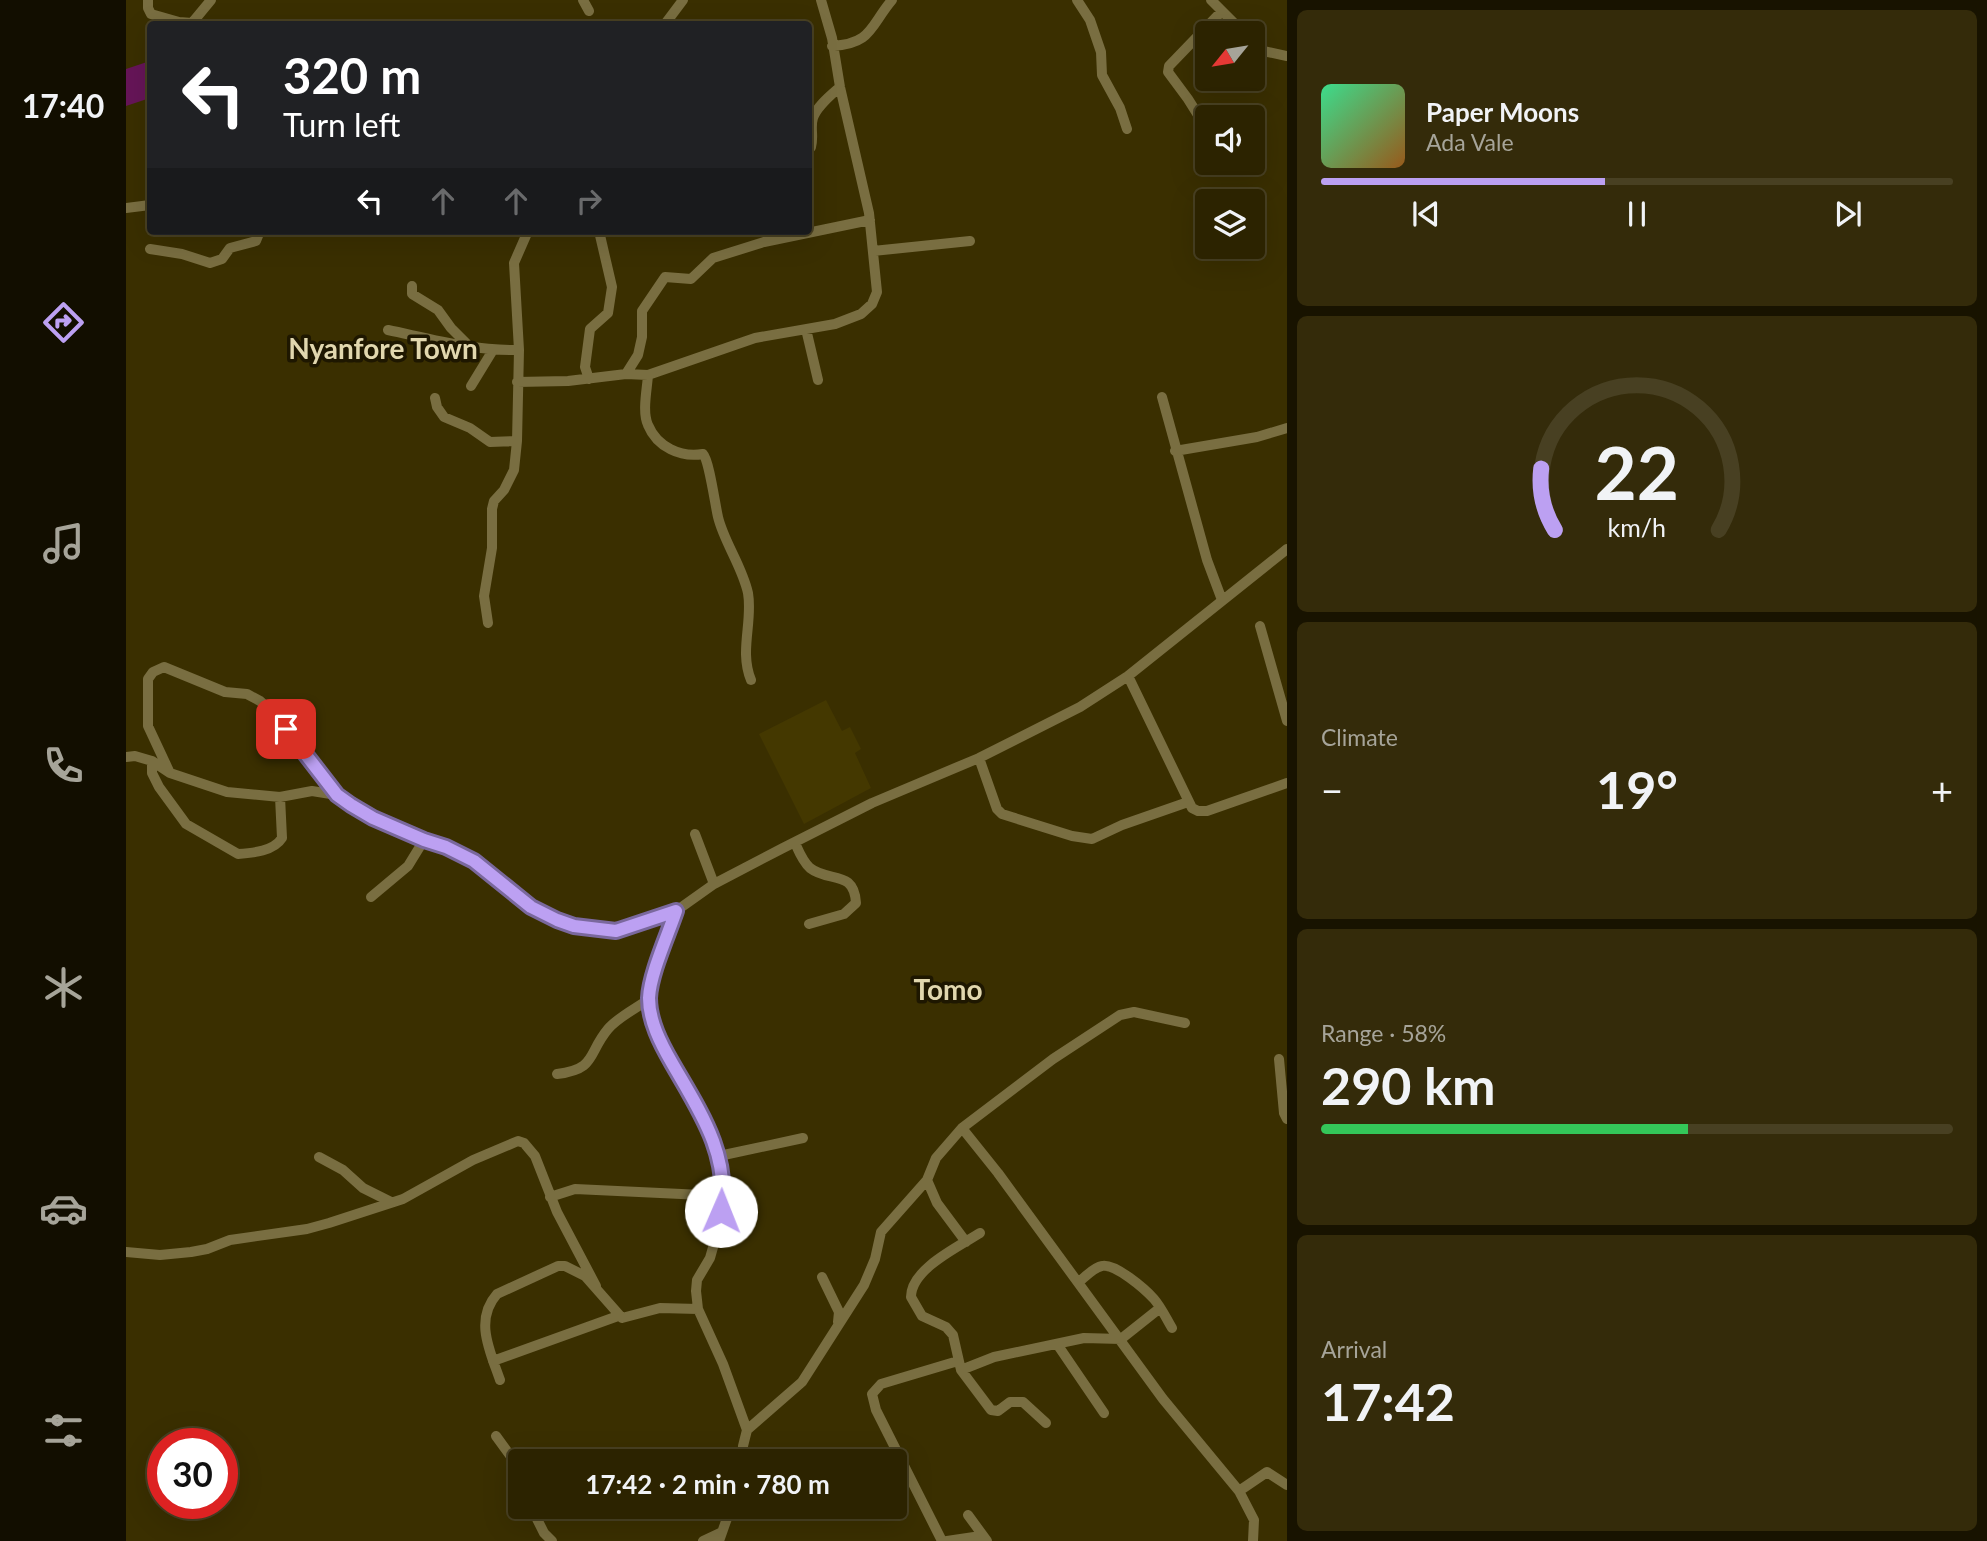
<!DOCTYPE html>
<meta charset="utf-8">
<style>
:root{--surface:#2c2300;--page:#342b0a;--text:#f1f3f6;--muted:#a6a499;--line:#484022;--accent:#bca0f2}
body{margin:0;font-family:Lato,sans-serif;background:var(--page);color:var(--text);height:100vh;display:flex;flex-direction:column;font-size:26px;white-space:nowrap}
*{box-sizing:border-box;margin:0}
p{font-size:23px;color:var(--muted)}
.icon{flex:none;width:38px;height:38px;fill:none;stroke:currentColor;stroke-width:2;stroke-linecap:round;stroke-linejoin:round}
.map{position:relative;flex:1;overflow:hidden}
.drawer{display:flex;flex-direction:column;gap:10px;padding:10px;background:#181300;width:700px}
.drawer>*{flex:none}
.guide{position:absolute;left:21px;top:21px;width:665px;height:214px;border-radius:7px;box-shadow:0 7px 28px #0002,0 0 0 2px var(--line);background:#202124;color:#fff;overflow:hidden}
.needle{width:46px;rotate:240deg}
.controls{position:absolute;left:1069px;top:21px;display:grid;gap:14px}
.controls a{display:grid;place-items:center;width:70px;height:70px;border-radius:7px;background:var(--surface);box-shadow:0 7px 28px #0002,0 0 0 2px var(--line);font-size:35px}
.speed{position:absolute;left:21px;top:1428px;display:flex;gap:14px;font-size:35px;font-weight:700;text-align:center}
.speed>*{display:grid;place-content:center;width:91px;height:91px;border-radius:50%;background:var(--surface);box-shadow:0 7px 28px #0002,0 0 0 2px var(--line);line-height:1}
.speed .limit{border:10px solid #d22;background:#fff;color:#111}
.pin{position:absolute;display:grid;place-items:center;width:60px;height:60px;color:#fff;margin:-30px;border-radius:14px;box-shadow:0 4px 10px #0006}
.me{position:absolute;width:77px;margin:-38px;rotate:1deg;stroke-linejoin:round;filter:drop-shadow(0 0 5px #0008)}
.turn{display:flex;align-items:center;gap:24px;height:147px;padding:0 21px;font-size:32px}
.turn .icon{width:91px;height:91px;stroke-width:2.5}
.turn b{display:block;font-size:49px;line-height:60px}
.lanes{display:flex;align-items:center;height:66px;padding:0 21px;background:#0003;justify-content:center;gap:35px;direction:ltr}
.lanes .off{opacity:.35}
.big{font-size:52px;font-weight:700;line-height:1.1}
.drawer .tile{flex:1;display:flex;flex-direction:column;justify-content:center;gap:10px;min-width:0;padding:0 24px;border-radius:10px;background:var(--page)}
.drawer .dial{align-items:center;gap:0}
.dial svg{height:182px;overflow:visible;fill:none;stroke:var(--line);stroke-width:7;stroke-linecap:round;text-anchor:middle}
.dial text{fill:var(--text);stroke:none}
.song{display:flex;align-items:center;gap:21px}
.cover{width:84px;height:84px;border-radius:10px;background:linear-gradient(135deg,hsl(150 70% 55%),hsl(30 70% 35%))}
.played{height:7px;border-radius:4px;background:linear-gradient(90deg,var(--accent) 45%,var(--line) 45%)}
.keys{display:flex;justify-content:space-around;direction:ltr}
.heat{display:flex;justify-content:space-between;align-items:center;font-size:38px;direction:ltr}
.charge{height:10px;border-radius:5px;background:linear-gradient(90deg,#34c759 58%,var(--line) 0)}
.trip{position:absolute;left:382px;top:1449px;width:399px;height:70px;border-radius:7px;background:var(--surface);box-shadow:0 7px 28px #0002,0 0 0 2px var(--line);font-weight:700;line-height:70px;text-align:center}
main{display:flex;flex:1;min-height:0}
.tabs{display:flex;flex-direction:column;width:126px;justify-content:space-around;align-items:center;background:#120e00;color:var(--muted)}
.tabs .icon{width:49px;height:49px}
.tabs .active{color:var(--accent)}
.tabs b{font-size:32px;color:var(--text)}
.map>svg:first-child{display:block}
.built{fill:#443800}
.green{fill:#661558}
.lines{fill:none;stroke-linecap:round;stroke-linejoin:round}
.minor{stroke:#796e41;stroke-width:10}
.route-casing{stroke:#7a689d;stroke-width:18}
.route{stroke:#bca0f2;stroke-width:12}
.labels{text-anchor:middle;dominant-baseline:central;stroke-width:7;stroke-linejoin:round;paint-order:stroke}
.district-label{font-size:28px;font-weight:bold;fill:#e1d7ae;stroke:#1e1700}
</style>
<main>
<nav class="tabs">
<b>17:40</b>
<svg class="icon active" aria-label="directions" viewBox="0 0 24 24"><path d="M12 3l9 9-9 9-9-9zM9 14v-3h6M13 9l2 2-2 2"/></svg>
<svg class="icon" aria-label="music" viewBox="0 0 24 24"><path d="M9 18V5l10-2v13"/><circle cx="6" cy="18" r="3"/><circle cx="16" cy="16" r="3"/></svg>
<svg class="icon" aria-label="phone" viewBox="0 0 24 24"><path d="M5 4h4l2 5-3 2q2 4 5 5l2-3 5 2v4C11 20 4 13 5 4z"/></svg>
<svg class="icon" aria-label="climate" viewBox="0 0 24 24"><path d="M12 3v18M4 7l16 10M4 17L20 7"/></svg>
<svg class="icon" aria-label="car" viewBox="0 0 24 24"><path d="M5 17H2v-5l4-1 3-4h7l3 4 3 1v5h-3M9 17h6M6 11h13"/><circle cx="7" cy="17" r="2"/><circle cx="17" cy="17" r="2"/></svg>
<svg class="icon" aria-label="filters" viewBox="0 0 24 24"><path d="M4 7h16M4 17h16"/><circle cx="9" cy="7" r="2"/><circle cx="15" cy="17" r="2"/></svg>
</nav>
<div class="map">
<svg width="1161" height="1541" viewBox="0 0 1161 1541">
<rect width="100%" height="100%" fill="#3a2f00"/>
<path class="built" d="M700,700L716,731L724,727L735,749L729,753L745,788L678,824L633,734Z"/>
<path class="green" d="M24,61V98L0,106V69Z"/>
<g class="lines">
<path class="minor" d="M22,0V8L25,14L53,22L66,23L85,0
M457,0L463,11
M951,0L964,20L975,52L976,75L994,108L1001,129
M1085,0L1118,33
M539,24L557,0
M1127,43L1137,51L1161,56
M706,46C746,44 744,26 766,0
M1082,131L1062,99L1042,72L1043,66L1096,11
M682,147H685C688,137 684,127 687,118C691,106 705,95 714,87
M1095,163L1098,171
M0,208L24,205
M24,249L56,254L84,263L96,259L104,248L130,241L134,231
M747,251L844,241
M286,286V294L312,310L325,328L344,347
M680,329L692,380
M262,330C305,339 348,351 393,350
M500,374L512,355L516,337V311L539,277L565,279L587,258L638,242L744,220
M522,375C521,390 516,412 522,425C531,447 555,458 577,454C583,460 589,504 592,517C598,542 616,566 622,593C627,622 613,651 625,680
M463,379L459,367L464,329L482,313L486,287L473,231
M391,382L442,381L500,374L522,375L629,338L709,324L735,314L746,304L751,292L743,213L714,87L706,38L695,0
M345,386L367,350
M1036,397L1081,560L1096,600
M309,398L311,407L318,417L344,428L364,442L391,441
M1049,451L1131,437L1161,428
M362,623L358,596L366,548V509L368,501L378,490L388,470L391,441L393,350L388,263L402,231
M1134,626L1161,721
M1002,676L1066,808L1072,811H1081L1161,783
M0,757L9,756L26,761L44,773L101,792L154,797L186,791L211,795L247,818L298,840L320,847L348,861L405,907L431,920L448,926L490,931L550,911L588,884L657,848L746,803L853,758L954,707L1002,676L1161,549
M853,758L871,809L876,814L946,836L966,839L996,825L1062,802
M26,761V773L33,787L60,824L112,854C127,853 148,851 156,838L154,797
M43,771L22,726V679L27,672L38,667L99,692L121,694L134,701L147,713L211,795
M569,834L588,884
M669,843C673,852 677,862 684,868C703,883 728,869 730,903L718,914L683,924
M245,897L282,866L298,840
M550,911L526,980L523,999L531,1034L577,1115L593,1156L598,1196L593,1226L584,1258L571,1280L570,1291L572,1309L597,1364L621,1430L617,1446L616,1461
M1153,1059L1158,1113L1161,1119
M431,1074C471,1069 461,1054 482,1029C492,1017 511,1008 523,999
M836,1128L872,1173L1037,1399L1113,1491L1128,1520L1127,1541
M593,1156L677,1138
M193,1157L217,1170L237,1188L265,1202
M801,1180L811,1203L840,1242
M424,1197L449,1189L598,1196
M854,1233C832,1247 785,1269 785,1297L796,1316L820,1327L827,1335L835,1370L865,1410L872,1411L884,1402H897L920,1423
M0,1252L34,1255L65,1252L81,1249L104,1240L181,1229L203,1223L277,1199L347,1160L392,1141L398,1143L409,1156L431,1212L470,1286
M696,1277L713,1312L712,1322
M953,1282C959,1277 968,1267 976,1266C989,1263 1019,1289 1028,1299C1035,1307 1040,1318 1046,1328
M931,1344L978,1413
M367,1361L492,1316
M835,1370L868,1357L958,1338L995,1339L1034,1308
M374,1380C364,1351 348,1320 371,1294L432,1266H439L459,1276L496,1318L534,1308L572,1309
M621,1430L676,1382L738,1285L749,1259L755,1232L801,1180L810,1158L836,1128L927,1059L994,1015L1008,1012L1059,1023
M370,1436L394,1469
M1113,1491L1141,1472L1161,1485
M405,1507L418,1533L426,1541
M842,1515L861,1541
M577,1541L594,1533
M593,1541L605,1507
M816,1541L750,1410L746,1394L755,1384L832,1361
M821,1541L848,1537L859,1539"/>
</g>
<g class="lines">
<g class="route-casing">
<path id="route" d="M160,729L211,795L225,805L247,818L298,840L320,847L348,861L405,907L431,920L448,926L490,931L550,911C542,935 524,974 523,998C523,1021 535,1044 546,1063C573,1110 604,1154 595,1211"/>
</g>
<use href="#route" class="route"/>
</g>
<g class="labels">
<g class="district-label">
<text x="257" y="348">Nyanfore Town</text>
<text x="822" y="989">Tomo</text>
</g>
</g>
</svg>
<div class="controls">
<a><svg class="needle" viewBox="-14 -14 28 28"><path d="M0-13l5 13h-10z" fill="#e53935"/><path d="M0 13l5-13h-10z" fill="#a6a499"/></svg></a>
<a><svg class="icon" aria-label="sound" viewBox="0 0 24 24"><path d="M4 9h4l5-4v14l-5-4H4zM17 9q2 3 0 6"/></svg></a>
<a><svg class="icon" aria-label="layers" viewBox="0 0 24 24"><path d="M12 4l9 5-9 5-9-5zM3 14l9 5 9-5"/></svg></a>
</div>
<div class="speed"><div class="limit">30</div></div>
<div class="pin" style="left:160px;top:729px;background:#d93025"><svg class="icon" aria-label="arrive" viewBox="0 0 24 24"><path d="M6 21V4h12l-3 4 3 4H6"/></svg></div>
<svg class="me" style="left:595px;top:1211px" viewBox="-20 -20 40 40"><circle r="19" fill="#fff"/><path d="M0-13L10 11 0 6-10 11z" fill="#bca0f2"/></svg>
<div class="trip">17:42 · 2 min · 780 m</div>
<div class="guide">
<div class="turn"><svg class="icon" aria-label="left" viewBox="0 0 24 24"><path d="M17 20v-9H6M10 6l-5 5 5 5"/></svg><div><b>320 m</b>Turn left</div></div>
<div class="lanes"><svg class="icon" aria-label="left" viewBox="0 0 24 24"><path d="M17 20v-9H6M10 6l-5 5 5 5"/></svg><svg class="icon off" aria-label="ahead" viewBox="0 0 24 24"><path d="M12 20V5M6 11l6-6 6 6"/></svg><svg class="icon off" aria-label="ahead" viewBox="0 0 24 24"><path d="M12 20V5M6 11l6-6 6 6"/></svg><svg class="icon off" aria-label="right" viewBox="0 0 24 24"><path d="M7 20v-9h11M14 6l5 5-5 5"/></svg></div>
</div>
</div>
<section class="drawer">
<div class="tile">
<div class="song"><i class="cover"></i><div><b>Paper Moons</b><p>Ada Vale</p></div></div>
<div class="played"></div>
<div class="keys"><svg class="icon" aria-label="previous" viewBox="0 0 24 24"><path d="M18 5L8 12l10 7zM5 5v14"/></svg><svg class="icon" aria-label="pause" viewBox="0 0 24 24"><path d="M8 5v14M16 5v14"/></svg><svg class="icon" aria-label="next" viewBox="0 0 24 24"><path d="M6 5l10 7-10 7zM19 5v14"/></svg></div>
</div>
<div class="tile dial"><svg viewBox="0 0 100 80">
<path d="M14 69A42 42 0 1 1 86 69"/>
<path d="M14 69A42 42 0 0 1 8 42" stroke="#bca0f2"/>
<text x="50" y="56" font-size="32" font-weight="700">22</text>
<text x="50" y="72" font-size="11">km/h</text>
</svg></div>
<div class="tile"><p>Climate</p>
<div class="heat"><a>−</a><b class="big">19°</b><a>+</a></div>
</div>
<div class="tile"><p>Range · 58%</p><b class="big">290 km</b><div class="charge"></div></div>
<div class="tile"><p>Arrival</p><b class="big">17:42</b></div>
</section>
</main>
